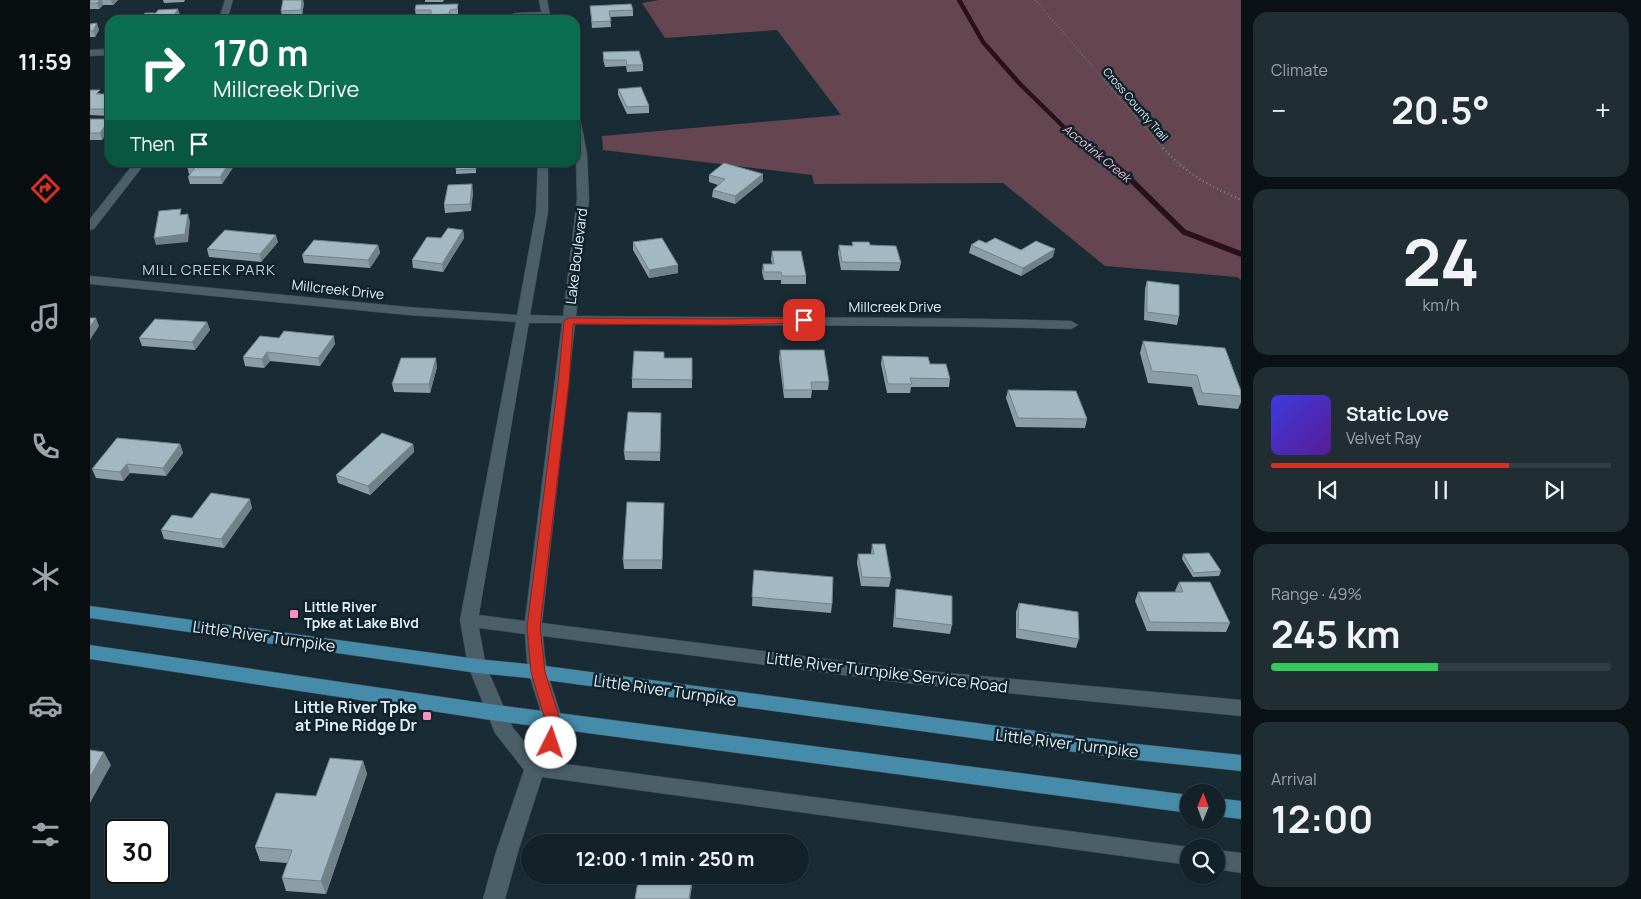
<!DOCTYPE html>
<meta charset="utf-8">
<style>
:root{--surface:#132128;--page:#202e34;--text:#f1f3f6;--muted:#9da3a8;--line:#323e45;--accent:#d93025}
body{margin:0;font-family:Manrope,sans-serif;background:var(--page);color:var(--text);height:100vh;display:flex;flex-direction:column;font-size:19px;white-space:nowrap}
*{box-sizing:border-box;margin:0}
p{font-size:16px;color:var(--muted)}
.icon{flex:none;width:28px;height:28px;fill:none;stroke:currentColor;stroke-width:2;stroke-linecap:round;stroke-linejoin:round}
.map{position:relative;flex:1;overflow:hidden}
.details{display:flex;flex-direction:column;gap:12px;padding:12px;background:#0a1216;width:400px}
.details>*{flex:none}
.guide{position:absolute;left:15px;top:15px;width:475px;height:152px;border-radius:15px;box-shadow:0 1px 4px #0004,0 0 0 1px var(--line);background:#0b6e4f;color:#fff;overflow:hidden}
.needle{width:32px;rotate:1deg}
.buttons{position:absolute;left:1090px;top:784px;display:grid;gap:10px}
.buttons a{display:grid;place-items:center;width:45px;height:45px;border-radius:50%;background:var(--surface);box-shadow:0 1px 4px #0004,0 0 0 1px var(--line);font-size:25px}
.speed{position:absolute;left:15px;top:819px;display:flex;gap:10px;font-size:25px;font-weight:700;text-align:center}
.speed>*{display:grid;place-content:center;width:65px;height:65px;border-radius:50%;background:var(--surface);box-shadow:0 1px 4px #0004,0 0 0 1px var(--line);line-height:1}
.speed .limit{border:2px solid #111;border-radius:8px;background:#fff;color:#111}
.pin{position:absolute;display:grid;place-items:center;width:42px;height:42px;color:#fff;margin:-21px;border-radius:10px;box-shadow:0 2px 8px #0006}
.me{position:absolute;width:55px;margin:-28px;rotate:4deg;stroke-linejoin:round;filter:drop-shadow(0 0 4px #0008)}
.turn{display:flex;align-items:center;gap:18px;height:105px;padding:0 25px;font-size:22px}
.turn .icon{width:65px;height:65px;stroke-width:2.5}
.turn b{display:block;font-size:35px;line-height:42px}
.then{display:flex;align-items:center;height:48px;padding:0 25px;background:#0003;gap:10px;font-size:19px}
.big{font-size:38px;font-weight:700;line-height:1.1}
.details .widget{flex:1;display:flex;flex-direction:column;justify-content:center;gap:8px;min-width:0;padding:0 18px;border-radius:15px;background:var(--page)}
.details .dial{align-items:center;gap:0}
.dial b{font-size:65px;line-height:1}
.song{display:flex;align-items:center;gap:15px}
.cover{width:60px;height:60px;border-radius:8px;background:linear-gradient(135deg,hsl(240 70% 55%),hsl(270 70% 35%))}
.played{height:5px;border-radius:2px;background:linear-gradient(90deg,var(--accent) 70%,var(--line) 70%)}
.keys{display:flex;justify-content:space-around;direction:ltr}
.heat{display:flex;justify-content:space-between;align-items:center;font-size:28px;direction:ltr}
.charge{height:8px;border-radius:4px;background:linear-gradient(90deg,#34c759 49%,var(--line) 0)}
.trip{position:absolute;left:431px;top:834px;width:288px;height:50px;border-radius:25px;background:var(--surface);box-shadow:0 1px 4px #0004,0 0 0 1px var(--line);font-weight:700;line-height:50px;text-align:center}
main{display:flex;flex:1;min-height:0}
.menu{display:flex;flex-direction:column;width:90px;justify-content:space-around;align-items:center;background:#080d10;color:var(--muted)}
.menu .icon{width:35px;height:35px}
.menu .current{color:var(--accent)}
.menu b{font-size:22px;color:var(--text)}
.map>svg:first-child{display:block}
.forest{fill:#644550}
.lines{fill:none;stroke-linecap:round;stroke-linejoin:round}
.stream-far1{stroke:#2a101a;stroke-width:4.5}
.stream{stroke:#2a101a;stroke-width:5.5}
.minor-casing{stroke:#394950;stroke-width:1}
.major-casing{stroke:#394950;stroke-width:1}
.path-far1{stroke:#76868e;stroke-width:2;stroke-dasharray:0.5 2.5;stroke-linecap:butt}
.path{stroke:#76868e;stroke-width:2.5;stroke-dasharray:1 3;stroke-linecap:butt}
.minor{fill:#4b5f69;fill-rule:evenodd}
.major{fill:#468caa;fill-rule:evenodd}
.wall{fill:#8b9ea8}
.shaded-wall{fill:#718188}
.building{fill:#a2b8c3;stroke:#718188}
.route{fill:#d93025;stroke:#8d1f18}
.poi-dot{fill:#ff8ebb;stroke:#10222b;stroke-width:2}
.labels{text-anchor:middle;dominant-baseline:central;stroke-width:5;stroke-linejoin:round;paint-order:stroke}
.far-street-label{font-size:11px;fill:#e3eff5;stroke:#10222b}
.far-water-label{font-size:12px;font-style:italic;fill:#f6b9cf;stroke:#10222b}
.street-label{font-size:14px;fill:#e3eff5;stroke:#10222b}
.poi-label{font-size:14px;font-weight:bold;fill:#e3eff5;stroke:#10222b;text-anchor:start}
.neighbourhood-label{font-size:15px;letter-spacing:1px;fill:#bcd3df;stroke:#10222b}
.near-street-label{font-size:16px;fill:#e3eff5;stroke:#10222b}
.near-poi-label{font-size:16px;font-weight:bold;fill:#e3eff5;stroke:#10222b;text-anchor:end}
</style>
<main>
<nav class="menu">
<b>11:59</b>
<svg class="icon current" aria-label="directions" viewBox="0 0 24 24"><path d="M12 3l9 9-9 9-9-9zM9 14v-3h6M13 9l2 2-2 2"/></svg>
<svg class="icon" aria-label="music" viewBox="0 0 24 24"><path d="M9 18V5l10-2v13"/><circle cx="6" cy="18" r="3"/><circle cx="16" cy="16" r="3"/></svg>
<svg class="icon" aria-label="phone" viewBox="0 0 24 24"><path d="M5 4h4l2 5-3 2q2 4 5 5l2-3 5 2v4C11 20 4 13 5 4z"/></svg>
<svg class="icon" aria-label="climate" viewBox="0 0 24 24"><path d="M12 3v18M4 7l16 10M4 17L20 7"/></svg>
<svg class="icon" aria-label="car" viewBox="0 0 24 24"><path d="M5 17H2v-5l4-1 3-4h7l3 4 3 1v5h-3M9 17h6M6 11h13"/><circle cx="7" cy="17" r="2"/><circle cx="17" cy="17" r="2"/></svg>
<svg class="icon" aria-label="filters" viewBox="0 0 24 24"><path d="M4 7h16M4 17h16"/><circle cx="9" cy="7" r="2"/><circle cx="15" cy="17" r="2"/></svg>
</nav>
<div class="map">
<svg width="1151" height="899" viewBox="0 0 1151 899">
<rect width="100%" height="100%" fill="#192c35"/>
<path class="forest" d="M569,0H1151V280L1147,277L1015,266L913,183L724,184L722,175L513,150L512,136L751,115L687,30L575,38L552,3Z"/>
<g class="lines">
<path class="stream-far1" d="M869,0L893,42L930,84L984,137L1001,149"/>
<path class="stream" d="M1000,148L1031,170L1094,232L1151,254"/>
<g class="minor-casing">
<path id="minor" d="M135,0H143L137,20H129Z
M449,0H457L461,20H453L452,17H425L421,15L425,13L451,12Z
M20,49V55L0,56V50Z
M485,115L490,118L497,154L499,199L486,316C651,318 816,316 981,321L988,325L981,329C816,324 651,326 485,324L452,623L815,669L1151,700V716L815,683L453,636C454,649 455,662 458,674C468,711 482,726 460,762L1099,847L1102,848H1099V865L452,777L428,852L415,899H393L406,852L434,770L405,733L378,666L370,620L426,322L318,315L0,284V276L318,307L427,315L446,212L448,162H458V212L440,315L473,316L487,199ZM439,323H472L435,621L389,615ZM389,628L435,634C436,646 436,660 439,672C445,702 463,724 444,753L423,728L396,666Z
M45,162H56L4,229L0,230V219Z
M1126,850L1151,853V873L1126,869Z"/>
</g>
<g class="major-casing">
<path id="major" d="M0,606L387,659L448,665L1037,743L1151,755V771L1037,759L448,679L387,673L0,618Z
M0,645L407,705L1099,795V813L407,721L0,659Z
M1126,798L1151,801V819L1126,816Z"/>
</g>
<path class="path-far1" d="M945,0L1074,149"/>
<path class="path" d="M1073,148C1096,174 1120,186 1151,200"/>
<use href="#minor" class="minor"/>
<use href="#major" class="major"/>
</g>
<path class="wall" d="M0,0H28L23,5H13L9,9H0Z
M73,0H95L94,2L74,3Z
M335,0H354L353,2H335Z
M214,3L212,16L192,17L191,11Z
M368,4V16H360V20H341V16H326L325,10Z
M500,6L543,10V16L520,17L521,27L502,28Z
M0,24L9,30L5,37H0Z
M513,52L553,65V71L537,72L536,66L515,67L513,59Z
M528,89L559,106V113L537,114L528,95Z
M0,90L11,94H20V116L0,115Z
M0,119H20L12,140H0Z
M366,162H386V173L366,174Z
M97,166H144L132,184H100L98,177L101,174H99Z
M619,175L673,181L645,204L622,197L623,190L628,185L619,182Z
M383,192L381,211L355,213L354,205Z
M373,230L374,238L353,272L323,268L322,260L351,238Z
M188,242L171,262L119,257L117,249Z
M543,242L588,273L559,278L543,250Z
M762,242L780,245L811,263L809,271L751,270L748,253L749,245L762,246Z
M896,243L931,250L963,257L931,276L879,253L881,245Z
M288,245L290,253L280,268L214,263L212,255Z
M682,251L716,276V284H691V280H674L672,272L673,264H682L681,259Z
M1057,281L1089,316L1087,325L1054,320L1055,289Z
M117,322L120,330L105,350L52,346L49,338Z
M170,336L245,344L230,366L180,361L174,368L155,366L153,357Z
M1053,341L1151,391V402L1148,409L1108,405L1102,387L1058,383L1050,353Z
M690,350L739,382L738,390H722L721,398H694L689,358Z
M792,356L840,364L860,379L859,387H821L820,393H797L791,364Z
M574,358H602V388H542V379Z
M347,367L340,393L304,392L302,384Z
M918,390L997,419L995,428L926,427L916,398Z
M571,421L570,461L535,460L534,452Z
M90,444L93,453L76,476L40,473L33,481L6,478L2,469Z
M323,444L324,452L280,495L248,483L246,475Z
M574,503L572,569H534L533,560Z
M162,508L134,548L74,539L71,530L102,518Z
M782,544L801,578L799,587L771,586L767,563L768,554H781Z
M1093,554L1131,571L1129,576L1103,577L1092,559Z
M664,570L742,604L741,613L662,606Z
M1089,582L1140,623L1136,632L1057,631L1045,601L1048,592H1086L1085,591Z
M806,589L862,625L860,634L803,627L805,598Z
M929,603L989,639L986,648L926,638V612Z
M273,761L277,774L236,894L196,891L192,878L197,863L170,861L165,847Z"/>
<path class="shaded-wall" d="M10,0H12L13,5L9,9L7,3Z
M21,0H28L23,5Z
M212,0H213L214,3L212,16L211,10Z
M88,9L90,15L87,20H81Z
M7,23L9,30L5,37L3,31Z
M20,119V129L12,140L10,133Z
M140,162H143L144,166L132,184L130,177Z
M673,174V181L645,204V196Z
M382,184L383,192L381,211L380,204Z
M98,214L100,222L98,242L66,245L64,238Z
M373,230L374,238L353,272L352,264Z
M186,235L188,242L171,262L170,254Z
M288,245L290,253L280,268L278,260Z
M965,249L963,257L931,276L933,268Z
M588,265V273L559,278V270Z
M6,318L9,326L0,340V327Z
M117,322L120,330L105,350L102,342Z
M244,336L245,344L230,366L228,358Z
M177,352L180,361L174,368L172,359Z
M346,358L347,367L340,393L339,384Z
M90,444L93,453L76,476L73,468Z
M323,444L324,452L280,495L278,486Z
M37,464L40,473L33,481L30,472Z
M160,499L162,508L134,548L131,539Z
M14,752L21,765L0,803V777Z
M273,761L277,774L236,894L231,881Z
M603,875H604L600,899H599Z"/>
<path class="building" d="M0,0H10L7,3H0Z
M193,0H212L211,10L191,11Z
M368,4L367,9L360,10L359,14L341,15V10H325L326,5Z
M541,4L543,10L519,11L521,21L502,22L500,6Z
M88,9L81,20H50L55,13H66L68,10Z
M227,18V20H189Z
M7,23L3,31H0V24Z
M549,51L553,65H537L536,60H514L513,52Z
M551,87L559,106L537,107L528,89Z
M0,90H10L6,94H20V109H0Z
M0,119H20L10,133H0Z
M100,162H140L130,177H98L106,166H97Z
M366,162H386V169L366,170Z
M634,163L673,174L645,196L623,190L635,179L619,175Z
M382,184L380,204L354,205L358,185Z
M91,209L90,215L98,214L95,234L64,238L69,211Z
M358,228L373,230L352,264L322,260L337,237L351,238Z
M135,230L186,235L170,254L117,249Z
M572,238L588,265L559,270L543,242Z
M905,238L931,250L946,241L965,249L933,268L881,245L889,240L896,243Z
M224,240L288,245L278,260L212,255Z
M762,242H779L780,245L806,246L811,263L752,262L749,245L763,246Z
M682,251H711L716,276H692L691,272H674L673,264H684Z
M1057,281L1089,285V316L1057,312Z
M0,318H6L0,327Z
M65,319L117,322L102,342L49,338Z
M194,331L244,336L228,358L177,352L172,359L153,357L170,336L189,338Z
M1053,341L1135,348L1151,391V396L1112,393L1107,375L1062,371Z
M690,350H734L739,382H721L722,390H694Z
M544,351L574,352V358H602V380L542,379Z
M792,356L838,357L840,364H856L860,379L820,378L822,384H798Z
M311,358H346L339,384H302Z
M918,390L986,391L997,419L928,418Z
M538,412L571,413L570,452H534Z
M292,433L323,444L278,486L246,475Z
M27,438L90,444L73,468L37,464L30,472L2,469Z
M121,493L160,499L131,539L71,530L82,515L102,518Z
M537,502L574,503L572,560H533Z
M782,544H795L801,578L772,577L768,554H784Z
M1119,553L1131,571L1104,573L1093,554Z
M664,570L743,577L742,604L662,597Z
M1089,582H1120L1140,623L1060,622L1048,592H1093Z
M806,589L862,596V625L805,618Z
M929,603L988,612L989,639L928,629Z
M0,750L14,752L0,777Z
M240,758L273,761L231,881L192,878L202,850L165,847L186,793L226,796Z
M549,875H603L599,899H545Z"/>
<path class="route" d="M479,318L635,319L714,318L719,320L714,323L635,325L483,324L479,383L450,627L455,672L470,720L468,743L466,748L461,749L455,748L453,743L455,720L441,672L437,627L468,383L474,321Z"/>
<g class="poi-dot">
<rect x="199" y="609" width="10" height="10" rx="2.5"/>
<rect x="332" y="711" width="10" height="10" rx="2.5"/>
</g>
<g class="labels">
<g class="far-street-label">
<text transform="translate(1046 104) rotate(49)">Cross County Trail</text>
</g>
<g class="far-water-label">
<text transform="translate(1007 153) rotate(39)">Accotink Creek</text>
</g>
<g class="street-label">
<text transform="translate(486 256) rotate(-83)">Lake Boulevard</text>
<text transform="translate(248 289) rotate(6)">Millcreek Drive</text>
<text x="805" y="306">Millcreek Drive</text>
</g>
<g class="poi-label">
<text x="214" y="606">Little River<tspan x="214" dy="16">Tpke at Lake Blvd</tspan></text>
</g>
<g class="neighbourhood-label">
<text x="119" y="269">MILL CREEK PARK</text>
</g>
<g class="near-street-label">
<text transform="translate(174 636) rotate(8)">Little River Turnpike</text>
<text transform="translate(797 672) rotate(7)">Little River Turnpike Service Road</text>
<text transform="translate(575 690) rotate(8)">Little River Turnpike</text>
<text transform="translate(977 743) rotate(7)">Little River Turnpike</text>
</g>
<g class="near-poi-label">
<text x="327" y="707">Little River Tpke<tspan x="327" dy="18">at Pine Ridge Dr</tspan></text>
</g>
</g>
</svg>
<div class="buttons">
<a><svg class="needle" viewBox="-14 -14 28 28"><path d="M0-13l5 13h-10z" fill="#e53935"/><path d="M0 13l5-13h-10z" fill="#9da3a8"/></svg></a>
<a><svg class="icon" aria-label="search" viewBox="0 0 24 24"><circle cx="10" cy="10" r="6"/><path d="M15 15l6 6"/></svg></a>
</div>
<div class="speed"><div class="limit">30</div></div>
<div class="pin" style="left:714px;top:320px;background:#d93025"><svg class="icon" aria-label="arrive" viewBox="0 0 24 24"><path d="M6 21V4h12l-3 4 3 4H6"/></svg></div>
<svg class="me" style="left:461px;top:743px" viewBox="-20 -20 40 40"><circle r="19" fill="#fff"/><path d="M0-13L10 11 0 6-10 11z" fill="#d93025"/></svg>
<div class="trip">12:00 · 1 min · 250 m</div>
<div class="guide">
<div class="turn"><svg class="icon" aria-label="right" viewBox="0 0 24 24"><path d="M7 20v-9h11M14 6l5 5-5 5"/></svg><div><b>170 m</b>Millcreek Drive</div></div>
<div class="then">Then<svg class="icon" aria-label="arrive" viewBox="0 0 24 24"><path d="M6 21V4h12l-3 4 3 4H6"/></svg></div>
</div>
</div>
<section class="details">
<div class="widget"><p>Climate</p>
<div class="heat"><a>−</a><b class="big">20.5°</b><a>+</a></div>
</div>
<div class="widget dial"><b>24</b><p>km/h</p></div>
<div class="widget">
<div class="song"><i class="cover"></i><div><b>Static Love</b><p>Velvet Ray</p></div></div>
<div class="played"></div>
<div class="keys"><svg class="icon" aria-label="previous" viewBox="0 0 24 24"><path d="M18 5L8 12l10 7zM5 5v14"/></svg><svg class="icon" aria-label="pause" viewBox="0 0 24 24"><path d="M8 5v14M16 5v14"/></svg><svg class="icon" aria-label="next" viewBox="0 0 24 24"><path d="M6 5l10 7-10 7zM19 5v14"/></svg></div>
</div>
<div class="widget"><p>Range · 49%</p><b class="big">245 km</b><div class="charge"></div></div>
<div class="widget"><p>Arrival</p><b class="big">12:00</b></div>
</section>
</main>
